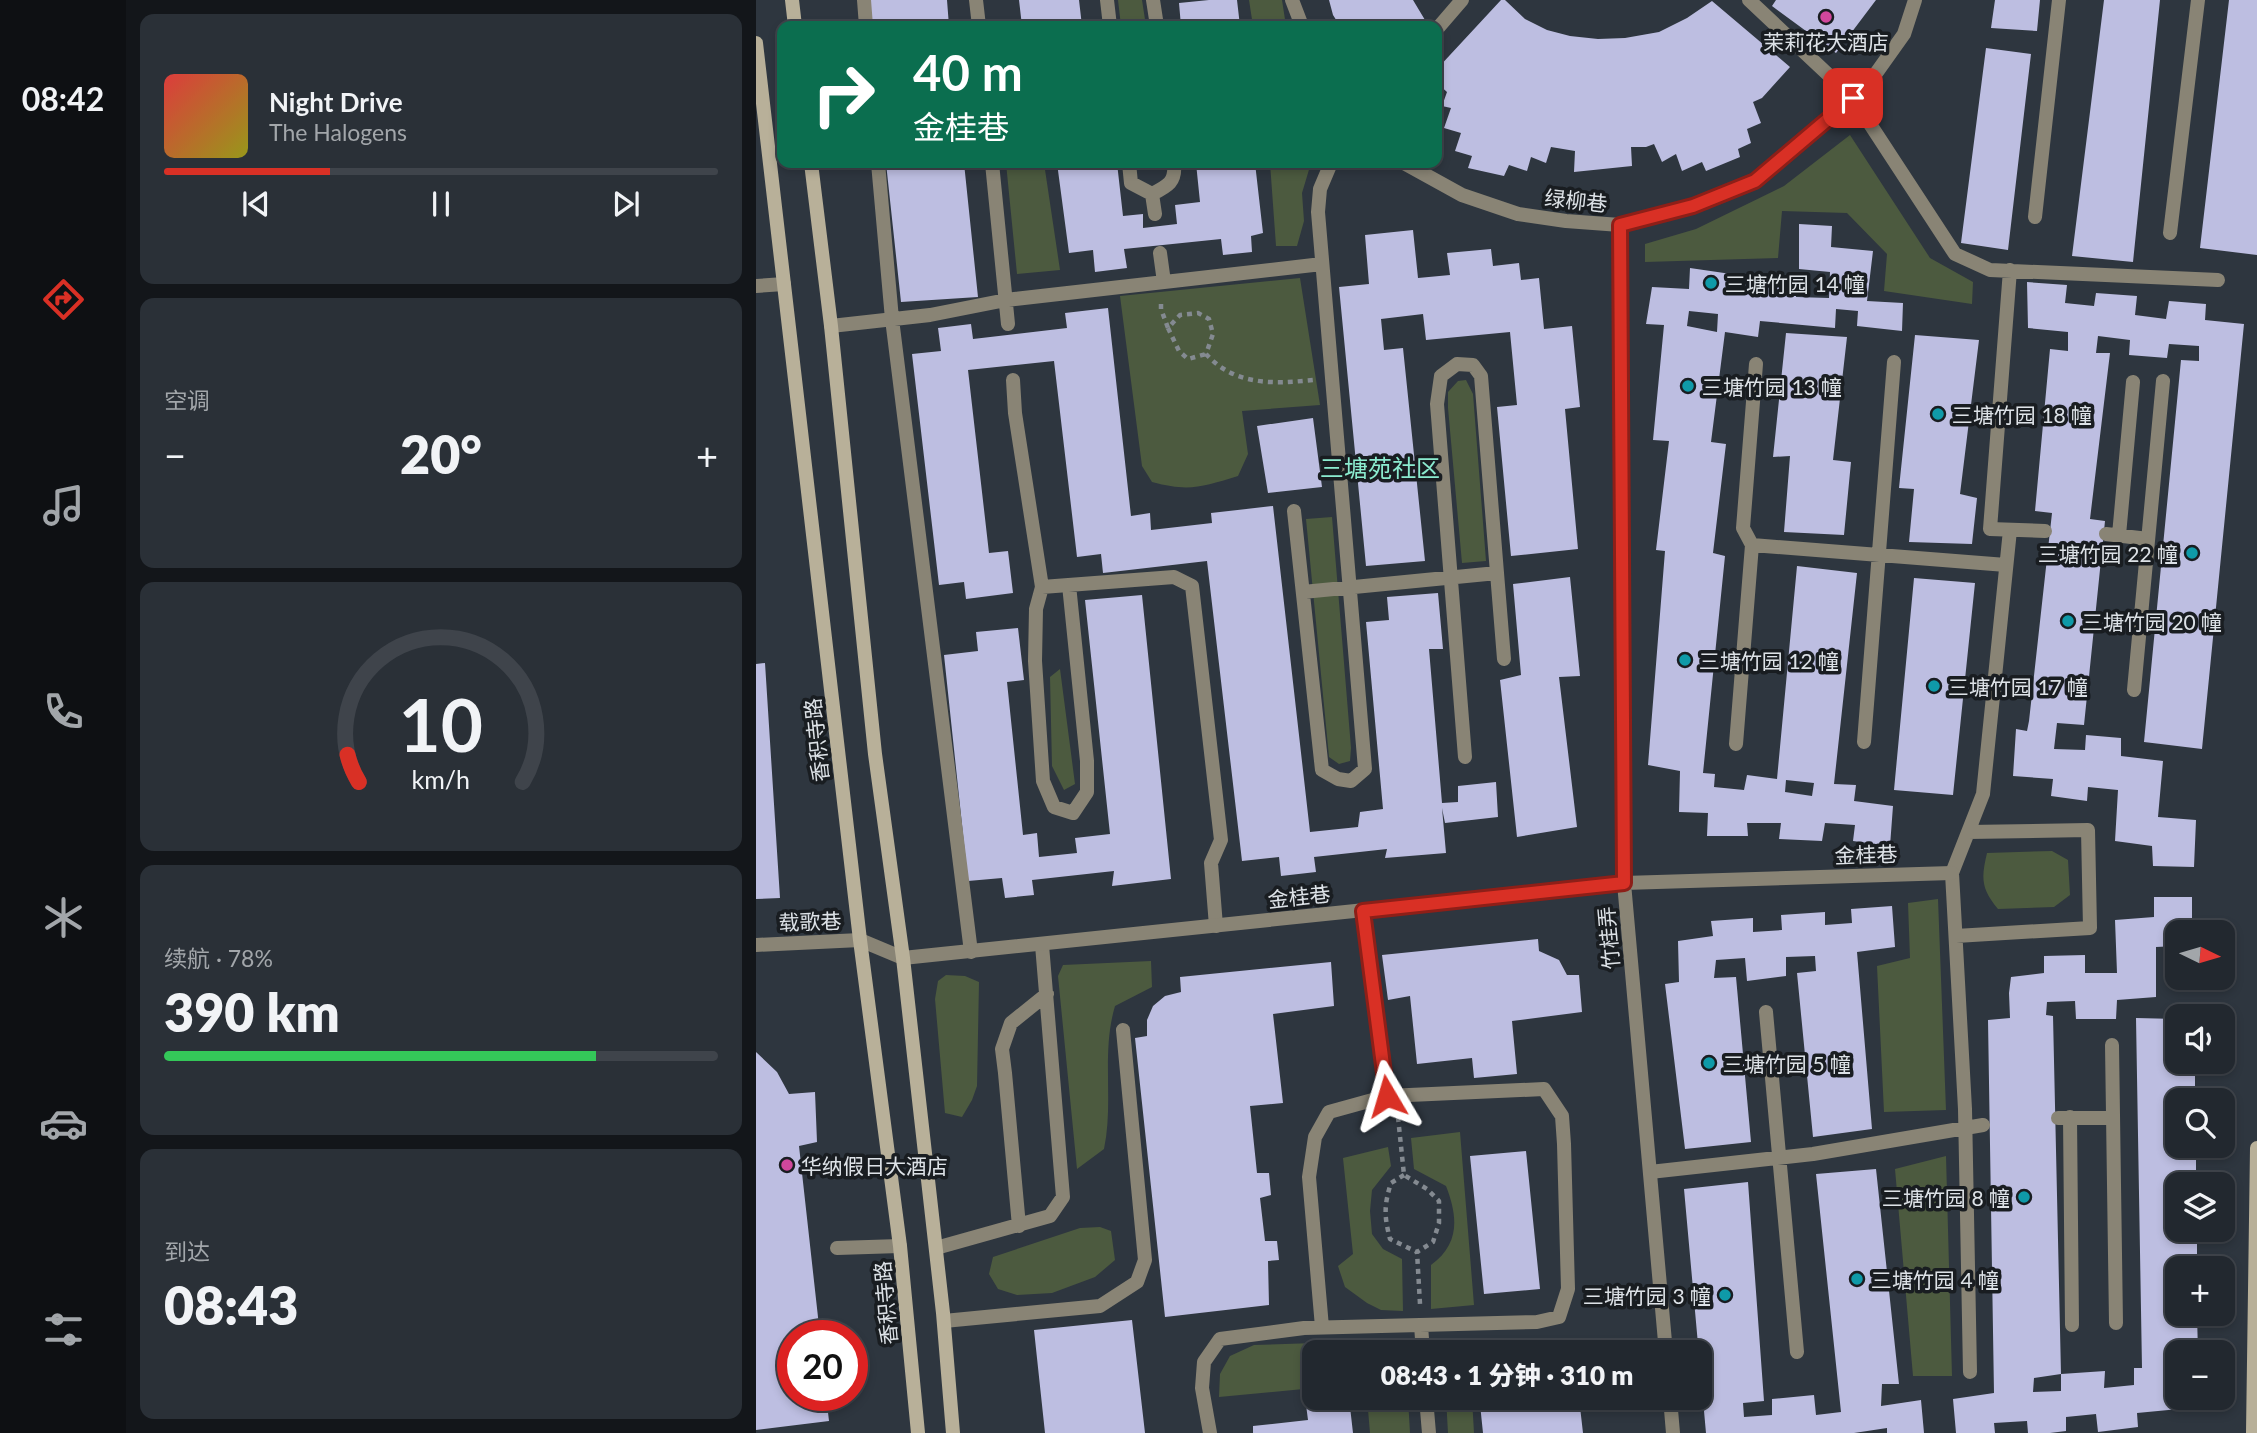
<!DOCTYPE html>
<html lang="zh">
<meta charset="utf-8">
<style>
:root{--surface:#22282f;--page:#2a3037;--text:#f1f3f6;--muted:#a2a6aa;--line:#3f444b;--accent:#d93025}
body{margin:0;font-family:Lato,"Noto Sans SC",sans-serif;background:var(--page);color:var(--text);height:100vh;display:flex;flex-direction:column;font-size:26px;white-space:nowrap}
*{box-sizing:border-box;margin:0}
p{font-size:23px;color:var(--muted)}
.icon{flex:none;width:38px;height:38px;fill:none;stroke:currentColor;stroke-width:2;stroke-linecap:round;stroke-linejoin:round}
.map{position:relative;flex:1;overflow:hidden}
.panel{display:flex;flex-direction:column;gap:14px;padding:14px;background:#13161a;width:630px}
.panel>*{flex:none}
.guide{position:absolute;left:21px;top:21px;width:665px;height:147px;border-radius:14px;box-shadow:0 4px 10px #0003,0 0 0 2px var(--line);background:#0b6e4f;color:#fff;overflow:hidden}
.needle{width:46px;rotate:95deg}
.tools{position:absolute;left:1409px;top:920px;display:grid;gap:14px}
.tools a{display:grid;place-items:center;width:70px;height:70px;border-radius:14px;background:var(--surface);box-shadow:0 4px 10px #0003,0 0 0 2px var(--line);font-size:35px}
.speed{position:absolute;left:21px;top:1320px;display:flex;gap:14px;font-size:35px;font-weight:700;text-align:center}
.speed>*{display:grid;place-content:center;width:91px;height:91px;border-radius:50%;background:var(--surface);box-shadow:0 4px 10px #0003,0 0 0 2px var(--line);line-height:1}
.speed .limit{border:10px solid #d22;background:#fff;color:#111}
.pin{position:absolute;display:grid;place-items:center;width:60px;height:60px;color:#fff;margin:-30px;border-radius:14px;box-shadow:0 4px 10px #0006}
.me{position:absolute;width:77px;margin:-38px;rotate:353deg;stroke-linejoin:round;filter:drop-shadow(0 0 5px #0008)}
.turn{display:flex;align-items:center;gap:24px;height:147px;padding:0 21px;font-size:32px}
.turn .icon{width:91px;height:91px;stroke-width:2.5}
.turn b{display:block;font-size:49px;line-height:60px}
.big{font-size:52px;font-weight:800;line-height:1.1}
.panel .tile{flex:1;display:flex;flex-direction:column;justify-content:center;gap:10px;min-width:0;padding:0 24px;border-radius:14px;background:var(--page)}
.panel .dial{align-items:center;gap:0}
.dial svg{height:182px;overflow:visible;fill:none;stroke:var(--line);stroke-width:7;stroke-linecap:round;text-anchor:middle}
.dial text{fill:var(--text);stroke:none}
.song{display:flex;align-items:center;gap:21px}
.cover{width:84px;height:84px;border-radius:10px;background:linear-gradient(135deg,hsl(0 70% 55%),hsl(60 70% 35%))}
.played{height:7px;border-radius:4px;background:linear-gradient(90deg,var(--accent) 30%,var(--line) 30%)}
.keys{display:flex;justify-content:space-around;direction:ltr}
.heat{display:flex;justify-content:space-between;align-items:center;font-size:38px;direction:ltr}
.charge{height:10px;border-radius:5px;background:linear-gradient(90deg,#34c759 78%,var(--line) 0)}
.trip{position:absolute;left:546px;top:1340px;width:410px;height:70px;border-radius:14px;background:var(--surface);box-shadow:0 4px 10px #0003,0 0 0 2px var(--line);font-weight:800;line-height:70px;text-align:center}
main{display:flex;flex:1;min-height:0}
.tabs{display:flex;flex-direction:column;width:126px;justify-content:space-around;align-items:center;background:#0e1013;color:var(--muted)}
.tabs .icon{width:49px;height:49px}
.tabs .selected{color:var(--accent)}
.tabs b{font-size:32px;color:var(--text)}
.map>svg:first-child{display:block}
.green{fill:#4c5a3f}
.building{fill:#bdbee1;fill-rule:evenodd}
.lines{fill:none;stroke-linecap:round;stroke-linejoin:round}
.path{stroke:#848a91;stroke-width:4.5;stroke-dasharray:5 5;stroke-linecap:butt}
.lane{stroke:#898475;stroke-width:14}
.street{stroke:#898475;stroke-width:14}
.secondary{stroke:#b8b099;stroke-width:14}
.route-casing{stroke:#8d1f18;stroke-width:18}
.route{stroke:#d93025;stroke-width:12}
.hotel-dot{fill:#d1479c;stroke:#191d21;stroke-width:2.5}
.culture-dot{fill:#0f9aa8;stroke:#191d21;stroke-width:2.5}
.labels{text-anchor:middle;dominant-baseline:central;stroke-width:7;stroke-linejoin:round;paint-order:stroke}
.poi-label{font-size:21px;fill:#dde2e7;stroke:#191d21;text-anchor:start}
.street-label{font-size:21px;fill:#dde2e7;stroke:#191d21}
.quarter-label{font-size:24px;fill:#8bebcf;stroke:#191d21}
</style>
<main>
<nav class="tabs">
<b>08:42</b>
<svg class="icon selected" aria-label="directions" viewBox="0 0 24 24"><path d="M12 3l9 9-9 9-9-9zM9 14v-3h6M13 9l2 2-2 2"/></svg>
<svg class="icon" aria-label="music" viewBox="0 0 24 24"><path d="M9 18V5l10-2v13"/><circle cx="6" cy="18" r="3"/><circle cx="16" cy="16" r="3"/></svg>
<svg class="icon" aria-label="phone" viewBox="0 0 24 24"><path d="M5 4h4l2 5-3 2q2 4 5 5l2-3 5 2v4C11 20 4 13 5 4z"/></svg>
<svg class="icon" aria-label="climate" viewBox="0 0 24 24"><path d="M12 3v18M4 7l16 10M4 17L20 7"/></svg>
<svg class="icon" aria-label="car" viewBox="0 0 24 24"><path d="M5 17H2v-5l4-1 3-4h7l3 4 3 1v5h-3M9 17h6M6 11h13"/><circle cx="7" cy="17" r="2"/><circle cx="17" cy="17" r="2"/></svg>
<svg class="icon" aria-label="filters" viewBox="0 0 24 24"><path d="M4 7h16M4 17h16"/><circle cx="9" cy="7" r="2"/><circle cx="15" cy="17" r="2"/></svg>
</nav>
<section class="panel">
<div class="tile">
<div class="song"><i class="cover"></i><div><b>Night Drive</b><p>The Halogens</p></div></div>
<div class="played"></div>
<div class="keys"><svg class="icon" aria-label="previous" viewBox="0 0 24 24"><path d="M18 5L8 12l10 7zM5 5v14"/></svg><svg class="icon" aria-label="pause" viewBox="0 0 24 24"><path d="M8 5v14M16 5v14"/></svg><svg class="icon" aria-label="next" viewBox="0 0 24 24"><path d="M6 5l10 7-10 7zM19 5v14"/></svg></div>
</div>
<div class="tile"><p>空调</p>
<div class="heat"><a>−</a><b class="big">20°</b><a>+</a></div>
</div>
<div class="tile dial"><svg viewBox="0 0 100 80">
<path d="M14 69A42 42 0 1 1 86 69"/>
<path d="M14 69A42 42 0 0 1 9 57" stroke="#d93025"/>
<text x="50" y="56" font-size="32" font-weight="700">10</text>
<text x="50" y="72" font-size="11">km/h</text>
</svg></div>
<div class="tile"><p>续航 · 78%</p><b class="big">390 km</b><div class="charge"></div></div>
<div class="tile"><p>到达</p><b class="big">08:43</b></div>
</section>
<div class="map">
<svg width="1501" height="1433" viewBox="0 0 1501 1433">
<rect width="100%" height="100%" fill="#2e363f"/>
<path class="green" d="M362,0H386L390,26H365Z
M493,0H526L530,26H497Z
M1094,135L1174,258L1217,282L1216,304L1128,291L1131,254L1091,213L1026,211L1022,258L889,262V244L940,229L1028,186Z
M250,163H288L304,270L261,274Z
M514,163H555L546,193L548,221L541,246H520Z
M544,278L564,405L486,411L492,454L482,476C446,487 433,492 396,482L386,466L364,296Z
M710,380L717,394L730,561L706,563L692,408V392L702,381Z
M576,517L595,748L594,761L583,764L573,757L550,519Z
M304,669L319,784L308,790L296,766L294,677Z
M1296,851L1312,860L1314,895L1298,907L1242,909C1225,889 1225,878 1231,853Z
M1182,899L1190,1110L1128,1112L1121,966L1154,958L1152,903Z
M395,961L396,987L359,1006C345,1053 358,1102 348,1149L321,1169L302,976L307,965Z
M190,975L209,976L223,982L221,1086L216,1100L206,1117L189,1113L179,999L182,981Z
M704,1132L718,1305L675,1309V1265C704,1244 702,1217 690,1186L658,1169L655,1138Z
M632,1147L635,1166L616,1190L614,1211L616,1234L627,1249L646,1259L647,1311L625,1310L611,1303L589,1287L582,1266L597,1254L587,1158Z
M1190,1156L1196,1376H1157L1139,1169Z
M344,1227L355,1231L359,1260L339,1277L296,1293L261,1295L242,1289L233,1274L237,1257L324,1228Z
M650,1340V1353H558V1388L463,1397L464,1374L474,1356L498,1345Z
M746,1341L745,1353H687V1342Z
M611,1398H652L654,1433H614Z
M690,1398H716L718,1433H692Z"/>
<path class="building" d="M112,0H191L193,26H115Z
M263,0H323L326,26H266Z
M453,0H481L484,26H425L423,3Z
M573,0H657L669,20L662,26H584L577,15Z
M745,0H749L769,19L791,30L814,36L842,39L869,38L903,32L931,18L956,1L1034,67L1006,98L997,102L1005,123L991,129L995,143L982,149L984,157L950,171L946,162L926,171L920,154L906,162L898,144L890,147H875L876,166L818,172L819,151L795,147L790,163L775,157L771,171L753,165L748,176L712,168L716,156L699,151L705,133L688,128L695,108L686,106L691,92L681,83V69Z
M1020,0H1120L1080,53L1016,6Z
M1239,0H1284L1281,31L1235,28Z
M1348,0H1404L1377,262L1316,256Z
M1473,0H1501V255L1444,248Z
M1230,48L1275,54L1252,250L1205,243Z
M130,163H208L222,297L145,302Z
M301,163H361L367,216L387,214V228L421,224L419,205L444,202L440,163H499L507,233L495,236L496,252L467,255L465,239L368,249L371,268L339,272L337,250L313,253Z
M1043,224L1076,226L1075,247L1117,251L1111,301L1147,303L1146,331L1101,326L1102,311L1080,309L1079,328L1004,321L1002,337L969,332L955,442L970,444L957,553L969,556L947,773L959,774L958,787L988,790L991,775L1021,779L1041,566L1101,573L1078,784L1100,785L1098,801L1137,806L1134,846L1097,841L1099,825L1069,823L1066,841L1023,839L1025,823H991L992,836H951L952,813L923,812L924,771L892,765L909,551L900,550L913,441L897,440L908,325L890,324L896,287L933,289L934,268L975,274L976,291L1007,294L1009,276L1040,279V297L1073,298L1074,272L1043,269ZM933,311L962,314L961,332L931,326ZM1030,780L1058,783L1056,796L1029,792Z
M657,230L662,278L694,275L691,253L735,249L737,266L763,263L765,280L783,278L788,329L816,326L824,407L809,409L822,549L755,556L741,407L761,405L754,332L670,340L667,314L625,319L628,350L647,348L669,561L610,566L583,287L613,284L609,235Z
M1271,282L1311,285L1309,303L1338,306L1340,293L1381,296L1379,315L1410,319L1413,301L1450,304L1449,320L1488,324L1446,749L1388,742L1425,360L1443,361V346L1413,344L1411,358L1373,355L1374,340L1342,336L1340,353H1354L1334,519L1349,521L1328,725L1301,723L1298,749L1329,750L1330,735L1365,738V756L1407,761L1402,817L1440,820L1438,867L1397,866L1396,846L1359,841L1362,790L1332,787L1331,801L1295,796L1297,779L1257,776L1260,729L1271,731L1273,721L1296,513L1279,511L1294,349L1312,351V332L1272,328Z
M352,308L375,516L394,513L395,530L456,523L455,513L517,506L554,832L602,827L604,812L627,809L610,622L633,620L631,597L682,593L687,649H673L686,803L702,802V786L740,782L742,817L689,823L686,808L690,853L629,858L631,849L558,857L560,872L525,876L523,857L486,861L451,561L347,573L345,554L321,557L298,361L212,370L233,553L252,551L257,593L210,599L208,582L183,585L156,354L185,351L182,328L215,324L217,339L311,328L309,313Z
M1030,333L1091,337L1077,460L1095,462L1088,535L1028,532L1034,456L1017,457Z
M1159,335L1223,340L1204,494L1221,498L1216,544L1153,542L1158,489L1143,488Z
M557,418L566,487L512,493L501,426Z
M814,577L824,676L803,677L821,827L761,837L744,680L765,675L757,584Z
M1158,578L1219,583L1197,795L1138,790Z
M386,595L415,879L356,886L358,871L276,880L278,895L249,898L246,878L212,881L188,655L222,651L220,632L262,628L268,680L251,682L267,835L281,833L283,857L321,853L319,838L354,834L329,600Z
M9,663L24,898L0,899V664Z
M1398,897H1436V933H1421V946L1400,947V997L1361,1000L1360,1019H1320L1319,1001L1291,1002L1290,1015L1297,1016L1305,1374L1349,1371L1348,1388L1378,1385V1368H1386L1380,1018L1421,1019V1062H1439V1101H1421V1146H1440V1185H1421V1230H1441V1269H1421V1314H1441L1442,1353H1421V1398H1423V1409L1381,1413L1382,1427L1342,1432L1340,1414L1310,1417V1431L1294,1433H1272L1271,1421L1238,1423L1239,1433H1200L1197,1399L1238,1393L1232,1020L1254,1018L1253,993L1255,977L1288,973V956L1329,955V973H1361L1359,920L1398,917ZM1305,1374V1391L1277,1392L1278,1378Z
M1136,906L1139,947L1101,952L1116,1129L1057,1137L1041,973L1060,971L1059,956L1030,957V976L991,981L989,958L960,960L958,978L980,977L995,1142L929,1149L909,984L923,982L922,941L957,936L955,921L997,918V932L1026,930L1025,915L1069,912V925L1096,923L1095,909Z
M782,939L783,951L803,960L811,975H823L826,1012L756,1021L761,1074L718,1078L716,1058L661,1064L654,996L632,1000L626,955Z
M575,962L578,1006L517,1014L527,1103L494,1106L501,1173H513L515,1195L504,1198L509,1241H521L523,1260L512,1261L513,1305L409,1317L379,1038L391,1036V1020L397,1006L409,996L425,992L424,977Z
M0,1052L21,1072L33,1094L59,1092L61,1142L43,1146L64,1335H37V1395H70L73,1421L0,1430Z
M770,1151L784,1289L728,1294L714,1156Z
M1120,1169L1143,1384H1126L1125,1406L1165,1400L1168,1433H1131V1428L1098,1433H950L928,1189L992,1182L1008,1401L987,1403L988,1417L1016,1415V1399L1058,1395L1060,1415L1085,1412L1060,1174Z
M376,1320L389,1433H289L278,1330Z
M558,1396V1398H593L597,1433H497V1426L552,1420L549,1397Z
M777,1398H823L827,1433H727L724,1404Z"/>
<g class="lines">
<path class="path" d="M405,304V309L412,328L424,315L442,313L453,319L457,334L450,354C479,386 517,384 557,380
M412,328L423,351L432,359L450,354
M642,1117L648,1175L671,1189L683,1201V1223L677,1242L661,1252L664,1304
M648,1175L635,1183C628,1205 628,1216 634,1239L661,1252"/>
<path class="lane" d="M108,0L110,26
M220,0L223,26
M351,0L354,26
M397,0L401,26
M993,0L1097,98L1199,254L1234,270L1462,280
M681,29L706,0
M122,163L136,319L215,952
M236,163L252,324
M373,163L375,183L396,194C412,186 420,182 418,163
M396,194L399,214
M1279,217L1303,0
M1414,233L1442,0
M404,253L408,282
M1254,270L1234,529L1289,531
M0,286L28,284
M75,326L174,315L250,300L566,264
M257,380L259,413L286,587L280,609L279,661L287,781L298,807L317,813L331,792V761L313,585
M538,511L566,770L582,779L595,781L609,769L562,212L564,189L575,163
M1350,534L1392,539
M1363,535L1377,382
M996,545L1250,565
M286,587L418,577L436,586L465,840L455,863L460,926
M547,592L741,573
M1378,690L1407,381
M1108,742L1138,362
M980,744L996,545L987,528L1000,364
M709,757L681,404L685,376L701,364L717,365L725,376L748,659
M607,911L631,1096
M1200,936L1334,928L1332,830L1212,832
M1010,1012L1041,1352
M1356,1045L1360,1323
M1314,1117L1316,1325
M1302,1118H1357
M894,1172L1057,1154L1227,1125
M263,1226L249,1073L246,1049L255,1023L291,994
M81,1248L144,1246
M180,1248L294,1216L307,1197L286,945
M188,1321L344,1306L381,1282L389,1260L367,1030
M665,1325L667,1353
M1214,1372L1209,1109L1196,873L1227,794L1254,530
M670,1398L673,1433
M454,1433L446,1388L448,1362L464,1339L548,1328L781,1322L803,1317L812,1289L808,1144L806,1116L788,1089L631,1096L573,1112L559,1137L553,1177L566,1327"/>
<path class="street" d="M536,0L546,26
M648,163L706,195L762,214L810,221L864,225L937,206L999,181L1111,86L1148,34L1159,0
M864,225L868,883L910,1353
M0,945L104,940L147,958L868,883L1196,873
M914,1398L917,1433"/>
<path class="secondary" d="M36,0L39,26
M0,43L104,940L144,1246L162,1433
M55,163L75,326L119,754L147,958L187,1313L197,1433
M1497,1433L1501,1148"/>
</g>
<g class="lines">
<g class="route-casing">
<path id="route" d="M631,1096L607,911L868,883L864,225L937,206L999,181L1097,98"/>
</g>
<use href="#route" class="route"/>
</g>
<g class="hotel-dot">
<circle cx="1070" cy="17" r="7"/>
<circle cx="31" cy="1165" r="7"/>
</g>
<g class="culture-dot">
<circle cx="955" cy="283" r="7"/>
<circle cx="932" cy="386" r="7"/>
<circle cx="1182" cy="414" r="7"/>
<circle cx="1436" cy="553" r="7"/>
<circle cx="1312" cy="621" r="7"/>
<circle cx="929" cy="660" r="7"/>
<circle cx="1178" cy="686" r="7"/>
<circle cx="953" cy="1063" r="7"/>
<circle cx="1268" cy="1197" r="7"/>
<circle cx="1101" cy="1279" r="7"/>
<circle cx="969" cy="1295" r="7"/>
</g>
<g class="labels">
<g class="poi-label">
<text x="1070" y="41" text-anchor="middle">茉莉花大酒店</text>
<text x="969" y="283">三塘竹园 14 幢</text>
<text x="946" y="386">三塘竹园 13 幢</text>
<text x="1196" y="414">三塘竹园 18 幢</text>
<text x="1422" y="553" text-anchor="end">三塘竹园 22 幢</text>
<text x="1326" y="621">三塘竹园 20 幢</text>
<text x="943" y="660">三塘竹园 12 幢</text>
<text x="1192" y="686">三塘竹园 17 幢</text>
<text x="967" y="1063">三塘竹园 5 幢</text>
<text x="45" y="1165">华纳假日大酒店</text>
<text x="1254" y="1197" text-anchor="end">三塘竹园 8 幢</text>
<text x="1115" y="1279">三塘竹园 4 幢</text>
<text x="955" y="1295" text-anchor="end">三塘竹园 3 幢</text>
</g>
<g class="street-label">
<text transform="translate(820 200) rotate(6)">绿柳巷</text>
<text transform="translate(60 740) rotate(-96)">香积寺路</text>
<text transform="translate(1110 854) rotate(-2)">金桂巷</text>
<text transform="translate(543 896) rotate(-6)">金桂巷</text>
<text transform="translate(54 921) rotate(-2)">载歌巷</text>
<text transform="translate(852 938) rotate(-95)">竹桂弄</text>
<text transform="translate(129 1303) rotate(-95)">香积寺路</text>
</g>
<g class="quarter-label">
<text x="624" y="467">三塘苑社区</text>
</g>
</g>
</svg>
<div class="tools">
<a><svg class="needle" viewBox="-14 -14 28 28"><path d="M0-13l5 13h-10z" fill="#e53935"/><path d="M0 13l5-13h-10z" fill="#a2a6aa"/></svg></a>
<a><svg class="icon" aria-label="sound" viewBox="0 0 24 24"><path d="M4 9h4l5-4v14l-5-4H4zM17 9q2 3 0 6"/></svg></a>
<a><svg class="icon" aria-label="search" viewBox="0 0 24 24"><circle cx="10" cy="10" r="6"/><path d="M15 15l6 6"/></svg></a>
<a><svg class="icon" aria-label="layers" viewBox="0 0 24 24"><path d="M12 4l9 5-9 5-9-5zM3 14l9 5 9-5"/></svg></a>
<a>+</a>
<a>−</a>
</div>
<div class="speed"><div class="limit">20</div></div>
<div class="pin" style="left:1097px;top:98px;background:#d93025"><svg class="icon" aria-label="arrive" viewBox="0 0 24 24"><path d="M6 21V4h12l-3 4 3 4H6"/></svg></div>
<svg class="me" style="left:631px;top:1096px" viewBox="-20 -20 40 40"><path d="M0-17L14 15 0 8-14 15z" fill="#d93025" stroke="#fff" stroke-width="4"/></svg>
<div class="trip">08:43 · 1 分钟 · 310 m</div>
<div class="guide">
<div class="turn"><svg class="icon" aria-label="right" viewBox="0 0 24 24"><path d="M7 20v-9h11M14 6l5 5-5 5"/></svg><div><b>40 m</b>金桂巷</div></div>
</div>
</div>
</main>
